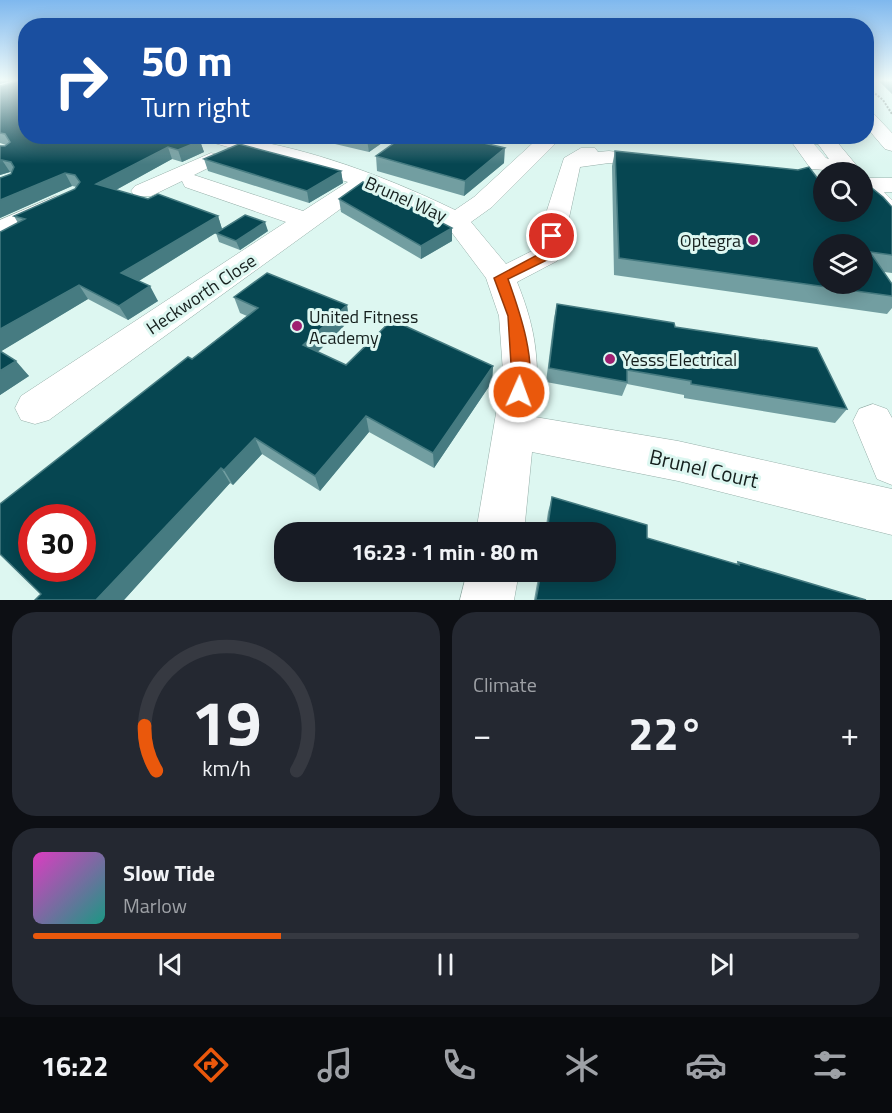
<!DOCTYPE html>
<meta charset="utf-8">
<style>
:root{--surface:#171b24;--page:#242831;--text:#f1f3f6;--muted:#9ea1a6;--line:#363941;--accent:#ea580c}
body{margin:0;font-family:"Titillium Web",sans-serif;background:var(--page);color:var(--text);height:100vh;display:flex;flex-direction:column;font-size:22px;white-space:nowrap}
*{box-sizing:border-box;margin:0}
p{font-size:20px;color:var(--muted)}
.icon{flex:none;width:33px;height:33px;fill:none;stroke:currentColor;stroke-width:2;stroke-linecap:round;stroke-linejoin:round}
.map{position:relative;height:600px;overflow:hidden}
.sheet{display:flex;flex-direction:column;gap:12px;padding:12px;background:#0d0f14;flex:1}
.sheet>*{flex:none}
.hud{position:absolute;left:18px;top:18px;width:856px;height:126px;border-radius:24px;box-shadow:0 3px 15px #0003;background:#1a4fa0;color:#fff;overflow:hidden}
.buttons{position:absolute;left:813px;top:162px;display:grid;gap:12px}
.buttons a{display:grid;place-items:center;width:60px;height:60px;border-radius:50%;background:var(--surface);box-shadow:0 3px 15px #0003;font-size:30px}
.speed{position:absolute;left:18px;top:504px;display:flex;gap:12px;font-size:30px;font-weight:700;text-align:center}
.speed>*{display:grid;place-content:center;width:78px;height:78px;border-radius:50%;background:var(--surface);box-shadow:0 3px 15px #0003;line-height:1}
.speed .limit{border:9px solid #d22;background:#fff;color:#111}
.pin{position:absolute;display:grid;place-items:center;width:51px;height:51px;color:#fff;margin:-26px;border:3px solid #fff;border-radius:50%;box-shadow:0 2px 6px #0007}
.me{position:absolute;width:66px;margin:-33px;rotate:2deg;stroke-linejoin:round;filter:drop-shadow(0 0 4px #0008)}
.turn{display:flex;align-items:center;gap:21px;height:126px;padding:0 24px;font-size:27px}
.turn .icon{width:78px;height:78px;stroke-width:2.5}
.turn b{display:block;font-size:42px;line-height:51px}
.big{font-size:45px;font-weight:700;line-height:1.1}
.sheet .widget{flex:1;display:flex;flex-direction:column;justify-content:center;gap:9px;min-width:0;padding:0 21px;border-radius:24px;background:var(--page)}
.sheet .dial{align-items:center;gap:0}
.dial svg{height:156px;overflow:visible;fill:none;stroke:var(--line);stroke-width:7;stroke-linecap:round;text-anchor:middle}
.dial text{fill:var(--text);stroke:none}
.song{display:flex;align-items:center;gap:18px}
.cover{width:72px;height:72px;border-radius:9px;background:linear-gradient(135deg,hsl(310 70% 55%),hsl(170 70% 35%))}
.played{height:6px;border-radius:3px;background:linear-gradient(90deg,var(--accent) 30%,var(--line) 30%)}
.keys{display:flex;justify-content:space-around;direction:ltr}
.heat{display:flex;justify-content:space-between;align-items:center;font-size:33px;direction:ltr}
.sheet .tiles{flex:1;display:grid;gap:12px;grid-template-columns:1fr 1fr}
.widget:last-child{grid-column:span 2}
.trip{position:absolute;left:274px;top:522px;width:342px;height:60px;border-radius:24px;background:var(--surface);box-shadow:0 3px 15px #0003;font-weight:700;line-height:60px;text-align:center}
.dock{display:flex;height:96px;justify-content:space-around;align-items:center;background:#090b0e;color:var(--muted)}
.dock .icon{width:42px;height:42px}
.dock .on{color:var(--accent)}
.dock b{font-size:27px;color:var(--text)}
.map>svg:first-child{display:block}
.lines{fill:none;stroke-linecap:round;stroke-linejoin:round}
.minor-casing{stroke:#96afa9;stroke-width:1}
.path{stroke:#859893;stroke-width:2;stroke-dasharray:2 1.5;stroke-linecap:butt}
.minor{fill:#fff;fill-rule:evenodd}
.wall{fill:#729ea1}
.shaded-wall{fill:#467b81}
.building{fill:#064651;stroke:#467b81;stroke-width:1.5;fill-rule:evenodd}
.route{fill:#ea580c;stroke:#983908;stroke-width:1.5}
.poi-dot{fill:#9f1f71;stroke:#ddf7f1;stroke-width:2}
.labels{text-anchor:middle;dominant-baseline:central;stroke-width:6;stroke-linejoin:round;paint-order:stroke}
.street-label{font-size:18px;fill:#151f1d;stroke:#ddf7f1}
.poi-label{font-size:18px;fill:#151f1d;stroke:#ddf7f1;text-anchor:start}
.near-street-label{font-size:21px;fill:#151f1d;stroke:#ddf7f1}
</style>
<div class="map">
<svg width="892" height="600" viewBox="0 0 892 600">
<rect width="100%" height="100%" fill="#ddf7f1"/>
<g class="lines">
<g class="minor-casing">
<path id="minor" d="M867,112L873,113L892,133V151L885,149L867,128Z
M202,136C281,136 383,175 455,210L474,197L534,142L529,136H553L557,141L554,145L492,207L471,222L506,264L534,250L564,158L581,148H595L598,152L609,151L664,158L668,162L664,166L657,168L609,163L580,167L561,255L557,261L517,282C537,331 540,364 535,417L678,441L892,489V535L678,481L532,452L524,532H476L503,372L499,316L486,278L447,226L368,189L49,420L35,424L21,420L15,408L21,396L286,222L185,187L182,181L151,196H135L131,191L135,186L211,153L218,155L221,159L218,163L194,175L303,211L348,182L204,140Z
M750,136H776L777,137L767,143L752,140Z
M832,136L858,167L855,172L811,169L788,137ZM814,144H818L829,159L826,158Z
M862,178H892V192H884L892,200V223L883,220L862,196Z
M56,196L65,198L68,203L65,208L0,238V220Z
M873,404L887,409L892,418V485L877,479L853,421L859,409Z
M467,572H519L514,600H460Z"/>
</g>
<path class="path" d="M867,87L883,100L892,114"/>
<use href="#minor" class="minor"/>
</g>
<path class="wall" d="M878,80H892V94Z
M0,86L26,136L200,141L204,152L182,162L172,159L116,190L148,199L218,216L222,229L139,281L158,301L128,320L88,299L1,351L29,376L0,395V232L18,223L14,216L75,189L77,187L72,186L0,218V178L11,174L12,173L10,172L0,175V146H5L6,145L0,143Z
M301,136H392L369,152Z
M615,151L818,179L892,207V273L884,272L892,296V308L887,314L614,275L612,166Z
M376,156L504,163L464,196L377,171Z
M204,159L341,171L343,183L309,203L208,171Z
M339,199L452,228V241L421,259L341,212Z
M268,231L240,250L219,242L216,233Z
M234,297L347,305L349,321L318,352L346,365L493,366L492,382L434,468L369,432L320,491L262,454L233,485L230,483L124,600H35L41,594L192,359L247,316L240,313Z
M557,304L675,327L847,409L835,423L684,398V395L627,384L622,396L546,382L554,318Z
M552,497L647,538L736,564L738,562L866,600H534L539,572H606V532H545L548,512Z"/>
<path class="shaded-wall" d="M0,80H14L0,84Z
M373,136H392L369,152L367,140Z
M200,141L204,152L182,162L178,150Z
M168,147L172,159L103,197L96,184Z
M505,148L504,163L464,196L465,181Z
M0,160H2L10,172L0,175Z
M341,171L343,183L309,203L307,191Z
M65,173L72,186L0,218V200Z
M218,216L222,229L129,287L121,273Z
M265,222L268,231L240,250L236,241Z
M452,228V241L421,259V246Z
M79,285L88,299L0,352V329Z
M150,286L158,301L128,320L119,306Z
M347,305L349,321L308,361L303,345Z
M16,361L29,376L0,395V371Z
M493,366L492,382L434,468L433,453Z
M366,416L369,432L320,491L315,476Z
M255,438L262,454L233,485L224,470Z
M221,468L230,483L124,600H96Z"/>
<path class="building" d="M21,80H26V136H178L200,141L178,150L168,147L96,184L148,199L158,194L218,216L121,273L150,286L119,306L79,285L0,329V232L25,219L14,216L75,189L80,182L75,175L65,173L0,200V178L11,174L14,167L11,162L2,160H0V146H5L10,142L5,134L0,133V86Z
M350,136H373L367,140Z
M404,136H454L505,148L465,181L376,156Z
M239,144L341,171L307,191L204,159Z
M615,151L798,170L809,167L818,179L824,180V212H862V184L868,185L883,197L892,207V255L870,252L892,284V296L619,258ZM824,244H862V284H824Z
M363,182L452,228L421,246L339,199Z
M245,215L265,222L236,241L216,233Z
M267,273L347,305L303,345L346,365L392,320L493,366L433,453L366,416L315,476L255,438L224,470L221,468L96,600H35L41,594L0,554V504L188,357L192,359L258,308L234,297ZM32,518H82V568H32Z
M557,304L674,323L675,327L817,348L847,409L691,384V381L627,370V382L549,368Z
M0,351L16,361L0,371Z
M552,497L647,525V538L739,565L738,562L866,600H536L541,572H606V532H547Z"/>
<linearGradient id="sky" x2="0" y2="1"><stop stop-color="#7fb8ee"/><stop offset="0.49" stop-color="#f0fbf9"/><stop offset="1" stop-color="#f0fbf9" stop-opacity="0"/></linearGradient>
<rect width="892" height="164" fill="url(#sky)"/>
<path class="route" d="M552,233L557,236L551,258L508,279C518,307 540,368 525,396H513L508,316L494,278L541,253L546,236Z"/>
<g class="poi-dot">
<circle cx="753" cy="240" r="6"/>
<circle cx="297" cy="326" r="6"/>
<circle cx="610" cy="359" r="6"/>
</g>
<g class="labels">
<g class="street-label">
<text transform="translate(406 199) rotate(24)">Brunel Way</text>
<text transform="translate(201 294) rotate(-34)">Heckworth Close</text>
</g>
<g class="poi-label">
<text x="741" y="240" text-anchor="end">Optegra</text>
<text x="309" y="316">United Fitness<tspan x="309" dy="21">Academy</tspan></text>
<text x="622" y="359">Yesss Electrical</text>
</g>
<g class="near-street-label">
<text transform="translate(704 468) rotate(13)">Brunel Court</text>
</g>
</g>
</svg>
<div class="buttons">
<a><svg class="icon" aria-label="search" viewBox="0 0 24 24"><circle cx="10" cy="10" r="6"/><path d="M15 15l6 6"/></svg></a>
<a><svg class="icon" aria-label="layers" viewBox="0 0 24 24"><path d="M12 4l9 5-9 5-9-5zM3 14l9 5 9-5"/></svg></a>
</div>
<div class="speed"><div class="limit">30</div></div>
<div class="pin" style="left:552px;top:236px;background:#d93025"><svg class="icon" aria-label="arrive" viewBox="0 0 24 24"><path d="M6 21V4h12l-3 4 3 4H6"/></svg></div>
<svg class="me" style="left:519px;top:392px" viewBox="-20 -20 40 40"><circle r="17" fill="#ea580c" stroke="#fff" stroke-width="3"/><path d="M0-11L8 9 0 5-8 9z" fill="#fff"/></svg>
<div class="trip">16:23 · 1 min · 80 m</div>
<div class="hud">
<div class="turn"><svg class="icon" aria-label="right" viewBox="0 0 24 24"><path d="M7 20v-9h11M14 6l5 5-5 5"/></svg><div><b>50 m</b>Turn right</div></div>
</div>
</div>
<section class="sheet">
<div class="tiles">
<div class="widget dial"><svg viewBox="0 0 100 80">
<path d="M14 69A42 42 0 1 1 86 69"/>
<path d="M14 69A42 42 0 0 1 8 46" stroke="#ea580c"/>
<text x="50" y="56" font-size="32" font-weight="700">19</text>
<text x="50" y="72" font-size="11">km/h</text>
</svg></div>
<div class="widget"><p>Climate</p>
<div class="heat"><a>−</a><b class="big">22°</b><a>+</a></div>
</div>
<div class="widget">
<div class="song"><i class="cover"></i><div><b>Slow Tide</b><p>Marlow</p></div></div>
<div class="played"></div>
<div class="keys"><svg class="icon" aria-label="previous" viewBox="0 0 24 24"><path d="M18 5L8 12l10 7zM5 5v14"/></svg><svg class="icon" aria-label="pause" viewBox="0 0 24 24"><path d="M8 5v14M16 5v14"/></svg><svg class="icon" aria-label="next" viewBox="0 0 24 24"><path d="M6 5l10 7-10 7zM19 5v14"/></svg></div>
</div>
</div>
</section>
<nav class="dock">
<b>16:22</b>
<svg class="icon on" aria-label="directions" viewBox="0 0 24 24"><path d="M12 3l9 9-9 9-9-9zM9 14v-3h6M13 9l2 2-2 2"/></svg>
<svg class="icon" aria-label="music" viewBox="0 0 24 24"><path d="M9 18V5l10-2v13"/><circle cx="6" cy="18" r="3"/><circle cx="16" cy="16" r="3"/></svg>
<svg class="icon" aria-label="phone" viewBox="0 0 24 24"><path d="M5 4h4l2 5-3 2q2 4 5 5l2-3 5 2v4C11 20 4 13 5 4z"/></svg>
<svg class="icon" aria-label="climate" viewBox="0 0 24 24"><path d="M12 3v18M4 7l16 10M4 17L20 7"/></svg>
<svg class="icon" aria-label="car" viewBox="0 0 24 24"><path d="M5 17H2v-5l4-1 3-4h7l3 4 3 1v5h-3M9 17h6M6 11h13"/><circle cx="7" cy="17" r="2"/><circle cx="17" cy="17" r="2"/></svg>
<svg class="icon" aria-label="filters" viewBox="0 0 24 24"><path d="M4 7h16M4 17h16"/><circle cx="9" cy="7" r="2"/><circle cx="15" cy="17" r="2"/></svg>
</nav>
